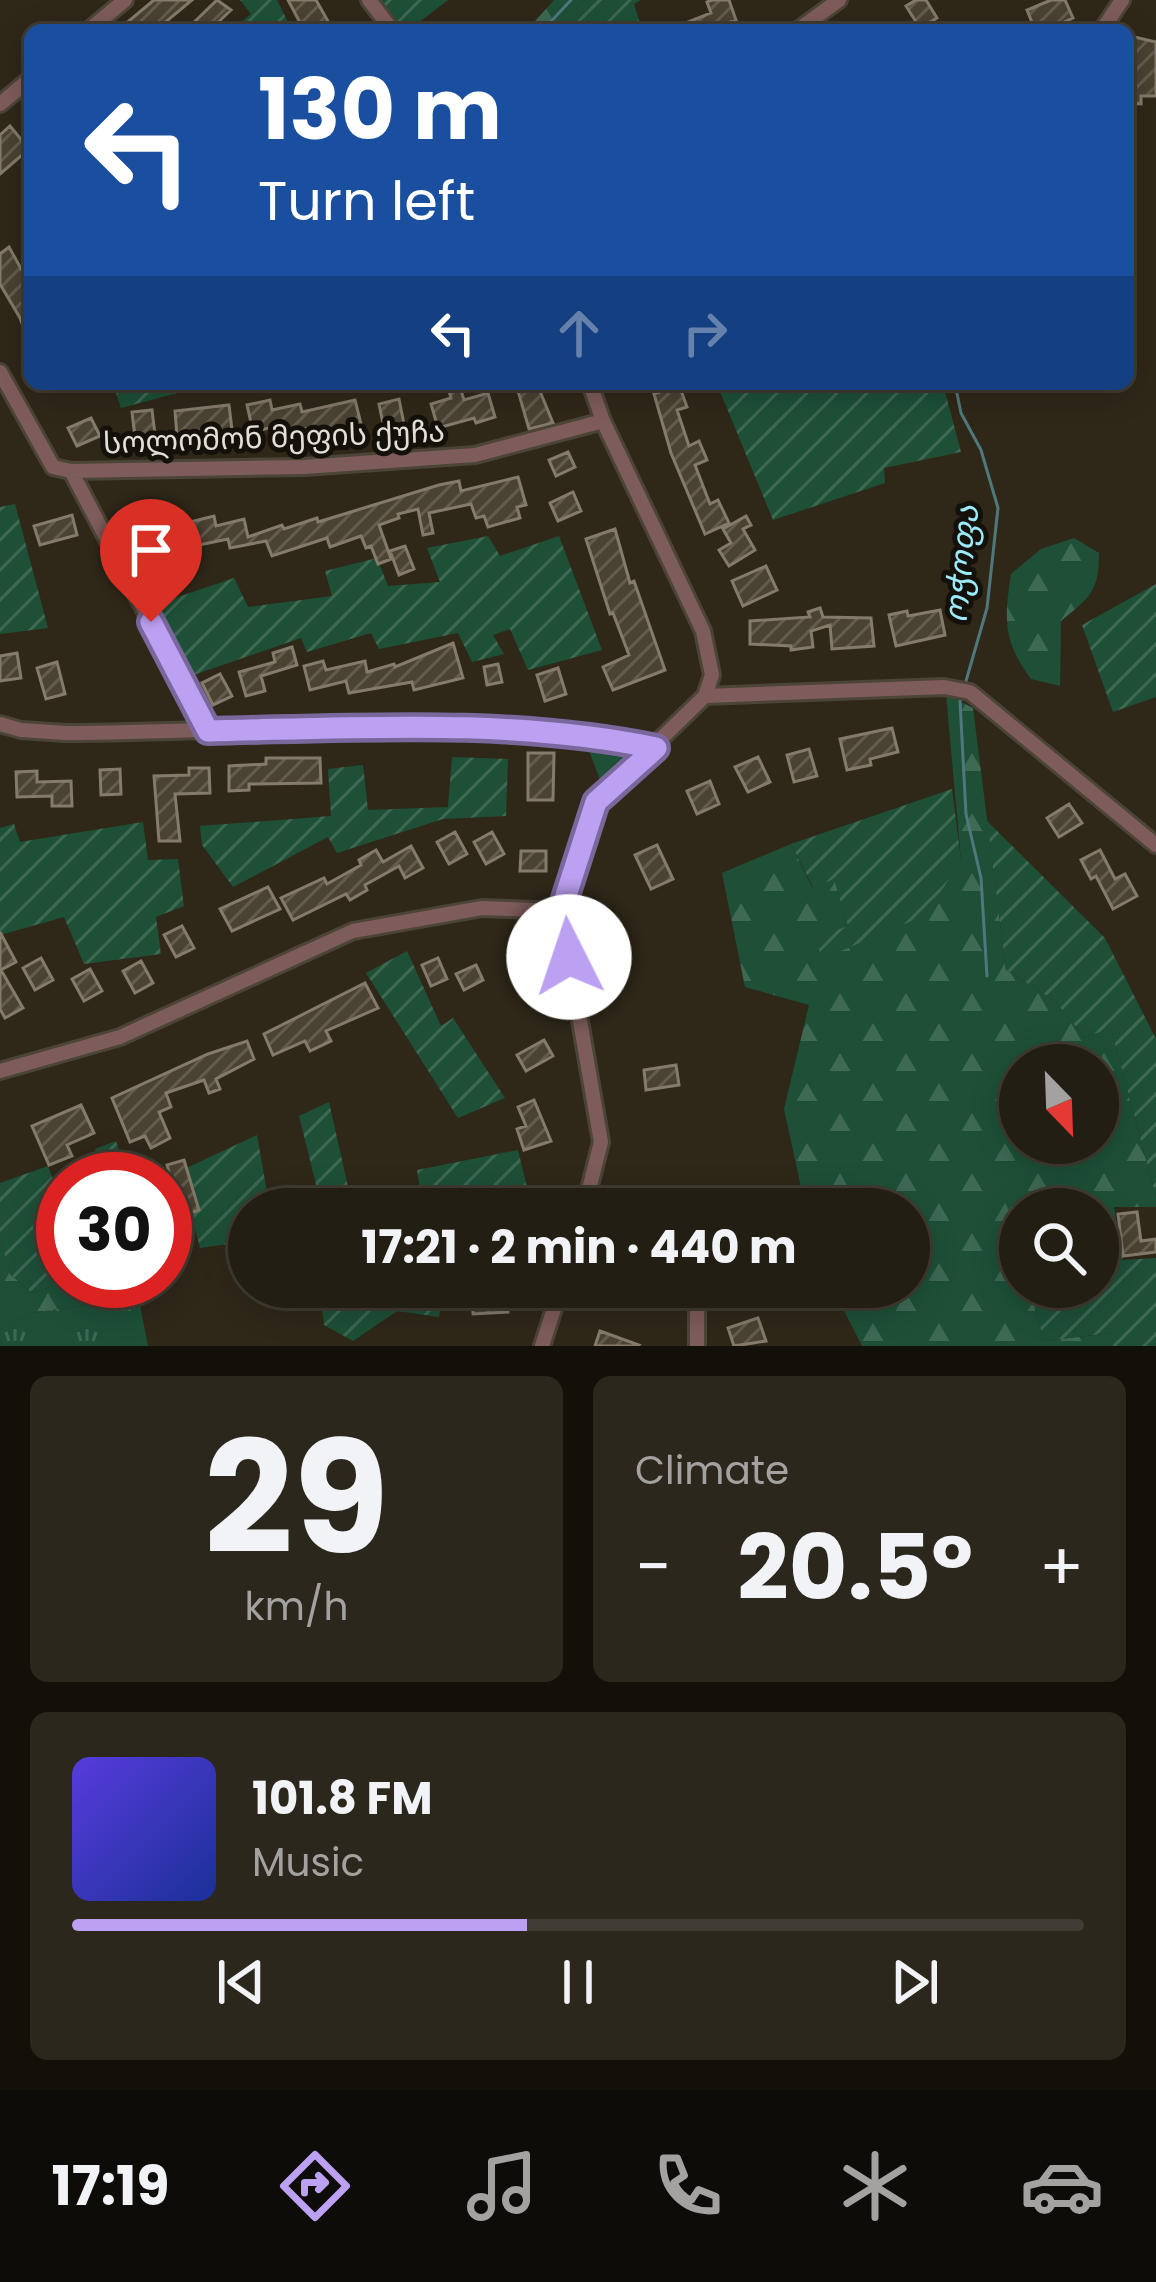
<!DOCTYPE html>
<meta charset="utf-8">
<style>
:root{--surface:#231e13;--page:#2b271c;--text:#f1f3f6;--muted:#a3a2a0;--line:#403c33;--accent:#bca0f2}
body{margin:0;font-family:Poppins,"Noto Sans Georgian",sans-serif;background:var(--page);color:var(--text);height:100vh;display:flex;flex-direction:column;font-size:45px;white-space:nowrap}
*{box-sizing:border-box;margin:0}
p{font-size:39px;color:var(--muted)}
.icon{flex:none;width:66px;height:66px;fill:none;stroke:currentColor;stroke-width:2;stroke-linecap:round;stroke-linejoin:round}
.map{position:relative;height:1346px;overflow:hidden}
.drawer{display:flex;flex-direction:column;gap:30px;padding:30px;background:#13100a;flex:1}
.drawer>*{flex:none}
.top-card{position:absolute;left:24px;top:24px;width:1110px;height:366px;border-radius:18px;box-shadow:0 6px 30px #0003,0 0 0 3px var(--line);background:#1a4fa0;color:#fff;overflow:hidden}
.needle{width:78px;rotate:157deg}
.buttons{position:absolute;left:999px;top:1044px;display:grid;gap:24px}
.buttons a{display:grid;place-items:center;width:120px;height:120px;border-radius:50%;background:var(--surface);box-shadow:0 6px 30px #0003,0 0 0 3px var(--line);font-size:60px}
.speed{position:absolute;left:36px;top:1152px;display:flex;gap:24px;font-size:60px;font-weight:700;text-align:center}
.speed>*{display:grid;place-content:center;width:156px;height:156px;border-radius:50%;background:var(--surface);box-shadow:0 6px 30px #0003,0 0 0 3px var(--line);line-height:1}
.speed .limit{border:18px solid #d22;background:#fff;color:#111}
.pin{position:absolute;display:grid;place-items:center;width:102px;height:102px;color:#fff;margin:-123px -51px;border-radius:50% 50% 50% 0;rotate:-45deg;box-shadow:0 0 12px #0007}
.pin .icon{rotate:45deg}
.me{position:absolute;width:132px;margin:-66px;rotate:356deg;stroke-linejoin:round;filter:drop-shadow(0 0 9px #0008)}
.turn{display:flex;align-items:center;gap:42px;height:252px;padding:0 36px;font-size:54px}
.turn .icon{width:156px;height:156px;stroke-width:2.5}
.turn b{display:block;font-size:84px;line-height:102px}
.lanes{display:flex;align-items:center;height:114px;padding:0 36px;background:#0003;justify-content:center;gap:60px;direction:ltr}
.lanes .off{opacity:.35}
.big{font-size:90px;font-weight:700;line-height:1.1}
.drawer .widget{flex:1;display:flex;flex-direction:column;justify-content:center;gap:18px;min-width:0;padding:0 42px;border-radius:18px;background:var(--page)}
.drawer .dial{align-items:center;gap:0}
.dial b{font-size:156px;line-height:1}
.song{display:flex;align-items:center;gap:36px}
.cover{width:144px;height:144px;border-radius:18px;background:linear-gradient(135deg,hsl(250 70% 55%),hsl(230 70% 35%))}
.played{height:12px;border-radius:6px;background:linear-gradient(90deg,var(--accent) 45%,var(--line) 45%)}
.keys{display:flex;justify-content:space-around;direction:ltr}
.heat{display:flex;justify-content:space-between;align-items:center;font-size:66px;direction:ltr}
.drawer .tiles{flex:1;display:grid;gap:30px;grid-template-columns:1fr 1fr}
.widget:last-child{grid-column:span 2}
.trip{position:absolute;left:228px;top:1188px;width:702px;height:120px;border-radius:60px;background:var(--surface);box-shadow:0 6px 30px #0003,0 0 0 3px var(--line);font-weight:700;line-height:120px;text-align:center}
.dock{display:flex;height:192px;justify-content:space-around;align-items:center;background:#0e0c08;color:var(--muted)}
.dock .icon{width:84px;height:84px}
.dock .selected{color:var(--accent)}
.dock b{font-size:54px;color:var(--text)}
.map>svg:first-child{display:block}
.grass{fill:url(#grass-tufts)}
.forest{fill:url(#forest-firs);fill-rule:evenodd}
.garden{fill:url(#garden-furrows)}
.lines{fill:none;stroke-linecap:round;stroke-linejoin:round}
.stream{stroke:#4f787d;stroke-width:3}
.building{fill:url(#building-hatch);stroke:#847b6a;stroke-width:3}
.street-casing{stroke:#4c4537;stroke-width:20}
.street{stroke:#7e5c5b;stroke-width:14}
.route-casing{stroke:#7a689d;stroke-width:30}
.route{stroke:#bca0f2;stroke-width:21}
.labels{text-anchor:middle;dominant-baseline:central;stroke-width:10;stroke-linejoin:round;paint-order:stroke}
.street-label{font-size:30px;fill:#e3dfd5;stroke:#14110a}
.water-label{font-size:33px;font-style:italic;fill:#9ce9f9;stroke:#14110a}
</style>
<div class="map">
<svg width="1156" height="1346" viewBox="0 0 1156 1346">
<defs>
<pattern id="grass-tufts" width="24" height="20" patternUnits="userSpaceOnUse" patternTransform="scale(3)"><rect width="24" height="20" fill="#1d5037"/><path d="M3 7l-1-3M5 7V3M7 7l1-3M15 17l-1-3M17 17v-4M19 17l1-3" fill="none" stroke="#3e6953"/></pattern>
<pattern id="forest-firs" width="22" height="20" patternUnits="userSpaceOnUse" patternTransform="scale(3)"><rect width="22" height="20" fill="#1d5037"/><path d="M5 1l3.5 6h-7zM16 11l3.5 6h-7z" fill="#3e6953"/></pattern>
<pattern id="garden-furrows" width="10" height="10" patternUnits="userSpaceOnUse" patternTransform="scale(3)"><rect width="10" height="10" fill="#1d5037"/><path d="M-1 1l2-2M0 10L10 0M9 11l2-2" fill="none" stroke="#3e6953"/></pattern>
<pattern id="building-hatch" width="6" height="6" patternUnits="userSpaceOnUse" patternTransform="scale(3)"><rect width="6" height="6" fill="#4a4232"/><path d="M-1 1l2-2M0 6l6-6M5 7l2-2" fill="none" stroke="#645d4f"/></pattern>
</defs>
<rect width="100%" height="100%" fill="#2f2819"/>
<path class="grass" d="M136,1285L148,1346H0V1330L32,1313L98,1303Z"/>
<path class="forest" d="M554,0H585L556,30H527Z
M1074,538L1099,553C1099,592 1090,597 1061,621L1060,686L1031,679C1003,641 1004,620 1011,574L1041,549Z
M946,694L973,708L1006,970L1055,1001L1084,1037L1111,1029L1156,1197V1207H1008L1020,1253V1287H1029L1044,1341L1111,1333L1113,1346H862L832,1287H909V1209H802L801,1187L784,1109L809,1005L745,987L722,873L791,844L812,887L834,878L848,926L822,959L961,860ZM1020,1065H1098V1143H1020Z
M593,743L630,751L633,757L602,785L588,748Z
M0,1238L10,1274L32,1293L68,1281H135L136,1285L98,1303L32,1313L0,1330Z"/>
<path class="garden" d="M240,0H277L292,30H231L251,14Z
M380,0H448L409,30H399Z
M585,0H641L634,4L642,30H556Z
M113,384H191L192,389L121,408Z
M717,384H943L961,452L884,468L885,483L773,520Z
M15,504L48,628L0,634V507Z
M488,536L500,556L559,536L602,650L528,670L510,629L493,635L504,654L472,662L458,633L379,649L371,633L307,652L301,638L188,677L151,606L234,578L248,607L332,596L325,571L377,558L388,586L440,582L427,548Z
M1156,584V697L1113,712L1082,625Z
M452,757L508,759L506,816L443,819L337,853L328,837L233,887L202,845L200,826L331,816L328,769L363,765L368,810L448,807Z
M952,789L961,860L926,915L822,959L815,937L848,926L834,879L813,887L791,844Z
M987,821L1105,938L1156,1039V1197L1111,1029L1084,1037L1055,1001L1006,970Z
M143,822L148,860L178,859L184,906L156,917L161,954L84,964L64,917L0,935V828L14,824L20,842Z
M407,951L441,1026L453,1018L505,1098L458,1118L366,973Z
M329,1102L353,1209H322L299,1116Z
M257,1135L270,1209H249V1241L200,1248L180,1171Z
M116,1141L129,1179H105L95,1149Z
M518,1150L530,1200L489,1209H423L417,1170Z
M48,1166L63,1205V1281H68L32,1293L10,1274L0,1238V1183Z
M1007,1206L1114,1207L1123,1260L1156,1258V1346H1113L1110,1333L1044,1341L1029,1287H1098V1209H1020V1253Z
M326,1287H444L439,1317L397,1311L353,1341L324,1325L320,1294Z"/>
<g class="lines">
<path class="stream" d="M543,30L571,0
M955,384L961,413L981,450L998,508L987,608L966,681
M960,701L966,814L981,878L987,976"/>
</g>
<path class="building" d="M154,0H192L156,30H118Z
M217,0L231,10L210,30H186Z
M288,0H316L333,30H304Z
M712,0H729L736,20L708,30H668L711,13L707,2Z
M916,0H926L937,18L920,28L906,6Z
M1051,0H1065L1073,18L1046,30H1035L1027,10Z
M1130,36L1156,42V96H1141V104L1128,103Z
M10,126L29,149L0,174V135Z
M9,247L30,285V346L20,318L0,284V254Z
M447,384H459L464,400L488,393L495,417L476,423L474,418L438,428L431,404L451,398Z
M516,384H537L553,423L529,429Z
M679,385L687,407L677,410L689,446L699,441L707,460L695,465L710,504L718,500L729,523L705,534L671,453L654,394Z
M399,399L404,424L384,428L379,404Z
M270,400L272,410L300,404L302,412L355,400L361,424L315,435L314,427L286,433L284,424L253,432L247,405Z
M229,405L232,430L177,436L175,411Z
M152,410L155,435L135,437L132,412Z
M91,418L100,436L77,446L68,428Z
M568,452L575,467L556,476L549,460Z
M518,477L526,505L517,507L520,518L488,527L484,516L476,518L471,504L429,513L433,533L423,535L418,509L398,514L399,518L379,525L391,559L378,564L371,546L366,548L361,536L330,547L327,538L272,556L266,541L230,548L228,539L199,545L197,537L169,544L164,519L184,515L186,523L214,516L216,526L244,519L248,537L282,525L284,529L317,518L318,522L439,485L459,481L461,491Z
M573,492L581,511L558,521L550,503Z
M140,513L150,540L128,548L119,520Z
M72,515L77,535L40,545L34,526Z
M746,516L751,525L743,529L755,550L729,566L719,550L731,543L723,529Z
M615,529L630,583L634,581L665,670L613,690L603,667L629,655L613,613L610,614L586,539Z
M405,546L414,569L399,575L390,551Z
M766,566L777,590L743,606L732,581Z
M820,608L823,617L871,618L874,646L832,649L830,625L811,631L813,647L791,650V646L750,644V621L810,617L808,612Z
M940,610L945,635L896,646L889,615L907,611L908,616Z
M453,643L463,678L414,690L412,682L349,693L346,681L310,690L304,666L323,661L326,670L365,661L367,672L394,664L395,667Z
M292,647L297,665L261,676L265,691L246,696L239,672L275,662L273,653Z
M17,653L21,678L0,681V656Z
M57,662L65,694L46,699L37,668Z
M498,664L502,682L487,685L484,667Z
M558,668L566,694L545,701L537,675Z
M220,674L232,696L213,705L202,683Z
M892,728L898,752L870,759L871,765L847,770L840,739Z
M809,749L817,776L794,782L787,755Z
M528,753H554L553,800H528Z
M758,757L770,782L748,792L735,767Z
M266,758H320L321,783L249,784V790L229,791V766L266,764Z
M189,768H209L210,793L175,794L180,841H159L154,776L189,775Z
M120,769L121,794L101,795L100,770Z
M37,771V782L71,781L72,806H52V796L17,797L16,772Z
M710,781L719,804L697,814L687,791Z
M1069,804L1082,823L1059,837L1047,818Z
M455,832L467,854L449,864L437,842Z
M492,832L504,854L486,864L474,842Z
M657,845L673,879L651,889L635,855Z
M411,846L423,868L405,878L399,866L365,885L367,890L350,900L346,894L293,920L281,898L324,878L327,884L361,865L359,860L376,850L383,862Z
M1100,850L1115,879L1125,874L1137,896L1113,909L1096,876L1091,879L1081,860Z
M521,851H546V871H520Z
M268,887L280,909L232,931L220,909Z
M182,926L194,948L176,957L164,935Z
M0,932L16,962L1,970L23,1008L5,1018L0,1009Z
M607,934L610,951L604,952L606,965L599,966L602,982L590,984L582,956L603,952L595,953L593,937Z
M41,958L53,980L35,990L23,968Z
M438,958L447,979L431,986L422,965Z
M141,961L153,983L135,993L123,971Z
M476,965L483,980L464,990L456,974Z
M90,969L102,991L84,1001L72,979Z
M540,979L543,992L523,997L520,984Z
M365,983L378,1008L326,1031L331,1041L310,1051L305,1041L273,1055L264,1034Z
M544,1040L553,1056L526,1071L517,1055Z
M247,1041L254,1059L216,1079L220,1089L209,1093L204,1080L166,1093L171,1107L159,1112L170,1138L151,1148L145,1136L130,1142L112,1098L208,1054Z
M676,1065L679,1085L646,1090L644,1070Z
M534,1100L551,1141L524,1150L517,1129L526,1126L518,1107Z
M81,1105L94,1133L67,1145L72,1156L49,1165L32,1126Z
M184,1160L199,1210L182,1216L167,1165Z
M1137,1212L1141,1241L1156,1239V1252L1123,1256L1118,1214Z
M615,1287H648L642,1309L611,1299Z
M507,1288L508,1312L473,1314L472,1290Z
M758,1318L766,1341L734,1346L728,1328Z
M600,1331L639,1345L638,1346H595Z"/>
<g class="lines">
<g class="street-casing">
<path id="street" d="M369,0L392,30
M89,30L125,0
M798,30L839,0
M1102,30L1122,0
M0,104L30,79
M0,372L53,467L71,471L304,467L475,455L603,421
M71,471L208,731
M705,696L944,687L970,692L1156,845
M0,724L21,730L66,733C262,732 463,710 656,748
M0,1071L120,1037L353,931L482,908L561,911
M584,1209L601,1142L561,911L596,802L705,696L712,675L703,631L603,421L590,384
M697,1287V1346
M542,1346L561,1287"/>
</g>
<use href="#street" class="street"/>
</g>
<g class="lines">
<g class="route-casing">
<path id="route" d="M151,622L208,731C357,728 509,718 656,748L596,802L561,911L569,957"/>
</g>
<use href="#route" class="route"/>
</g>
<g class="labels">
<g class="street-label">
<text transform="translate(274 437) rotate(-2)">სოლომონ მეფის ქუჩა</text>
</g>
<g class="water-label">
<text transform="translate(961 564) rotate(-84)">ოჭოფა</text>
</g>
</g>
</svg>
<div class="buttons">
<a><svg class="needle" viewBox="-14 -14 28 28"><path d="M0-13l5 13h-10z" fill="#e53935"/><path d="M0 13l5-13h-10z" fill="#a3a2a0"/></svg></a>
<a><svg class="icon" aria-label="search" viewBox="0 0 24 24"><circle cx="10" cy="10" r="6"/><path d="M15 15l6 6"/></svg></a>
</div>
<div class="speed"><div class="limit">30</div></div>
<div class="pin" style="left:151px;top:622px;background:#d93025"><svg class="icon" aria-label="arrive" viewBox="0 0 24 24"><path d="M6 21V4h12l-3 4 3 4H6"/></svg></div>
<svg class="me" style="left:569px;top:957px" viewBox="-20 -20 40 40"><circle r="19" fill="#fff"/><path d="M0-13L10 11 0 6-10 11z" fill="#bca0f2"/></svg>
<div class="trip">17:21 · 2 min · 440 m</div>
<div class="top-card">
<div class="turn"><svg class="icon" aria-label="left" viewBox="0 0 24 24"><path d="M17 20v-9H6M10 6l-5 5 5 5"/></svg><div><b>130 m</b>Turn left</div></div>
<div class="lanes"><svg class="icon" aria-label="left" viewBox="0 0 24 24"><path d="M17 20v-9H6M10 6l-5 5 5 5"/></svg><svg class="icon off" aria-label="ahead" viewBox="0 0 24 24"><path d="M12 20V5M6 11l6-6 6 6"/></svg><svg class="icon off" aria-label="right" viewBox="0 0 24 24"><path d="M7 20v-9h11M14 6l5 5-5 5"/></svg></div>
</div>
</div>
<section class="drawer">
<div class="tiles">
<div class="widget dial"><b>29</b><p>km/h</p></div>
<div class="widget"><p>Climate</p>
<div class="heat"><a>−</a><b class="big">20.5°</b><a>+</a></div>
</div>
<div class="widget">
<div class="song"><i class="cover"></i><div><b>101.8 FM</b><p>Music</p></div></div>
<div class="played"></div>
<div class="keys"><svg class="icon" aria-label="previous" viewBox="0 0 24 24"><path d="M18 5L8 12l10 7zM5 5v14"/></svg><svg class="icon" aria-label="pause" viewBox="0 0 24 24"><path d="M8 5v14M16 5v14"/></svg><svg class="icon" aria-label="next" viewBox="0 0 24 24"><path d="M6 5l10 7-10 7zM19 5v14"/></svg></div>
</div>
</div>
</section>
<nav class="dock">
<b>17:19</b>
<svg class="icon selected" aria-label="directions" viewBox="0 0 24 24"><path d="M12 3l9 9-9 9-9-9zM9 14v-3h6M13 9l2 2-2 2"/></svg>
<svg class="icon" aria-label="music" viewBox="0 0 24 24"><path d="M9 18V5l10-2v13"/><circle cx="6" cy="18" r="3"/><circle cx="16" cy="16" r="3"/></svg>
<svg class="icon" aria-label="phone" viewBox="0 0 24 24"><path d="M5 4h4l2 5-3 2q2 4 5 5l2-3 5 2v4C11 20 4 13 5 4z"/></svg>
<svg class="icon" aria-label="climate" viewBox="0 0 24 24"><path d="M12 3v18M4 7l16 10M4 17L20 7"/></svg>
<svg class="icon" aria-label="car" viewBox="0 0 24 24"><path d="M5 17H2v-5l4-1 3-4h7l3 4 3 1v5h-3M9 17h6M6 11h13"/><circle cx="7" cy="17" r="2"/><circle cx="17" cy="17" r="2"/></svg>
</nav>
